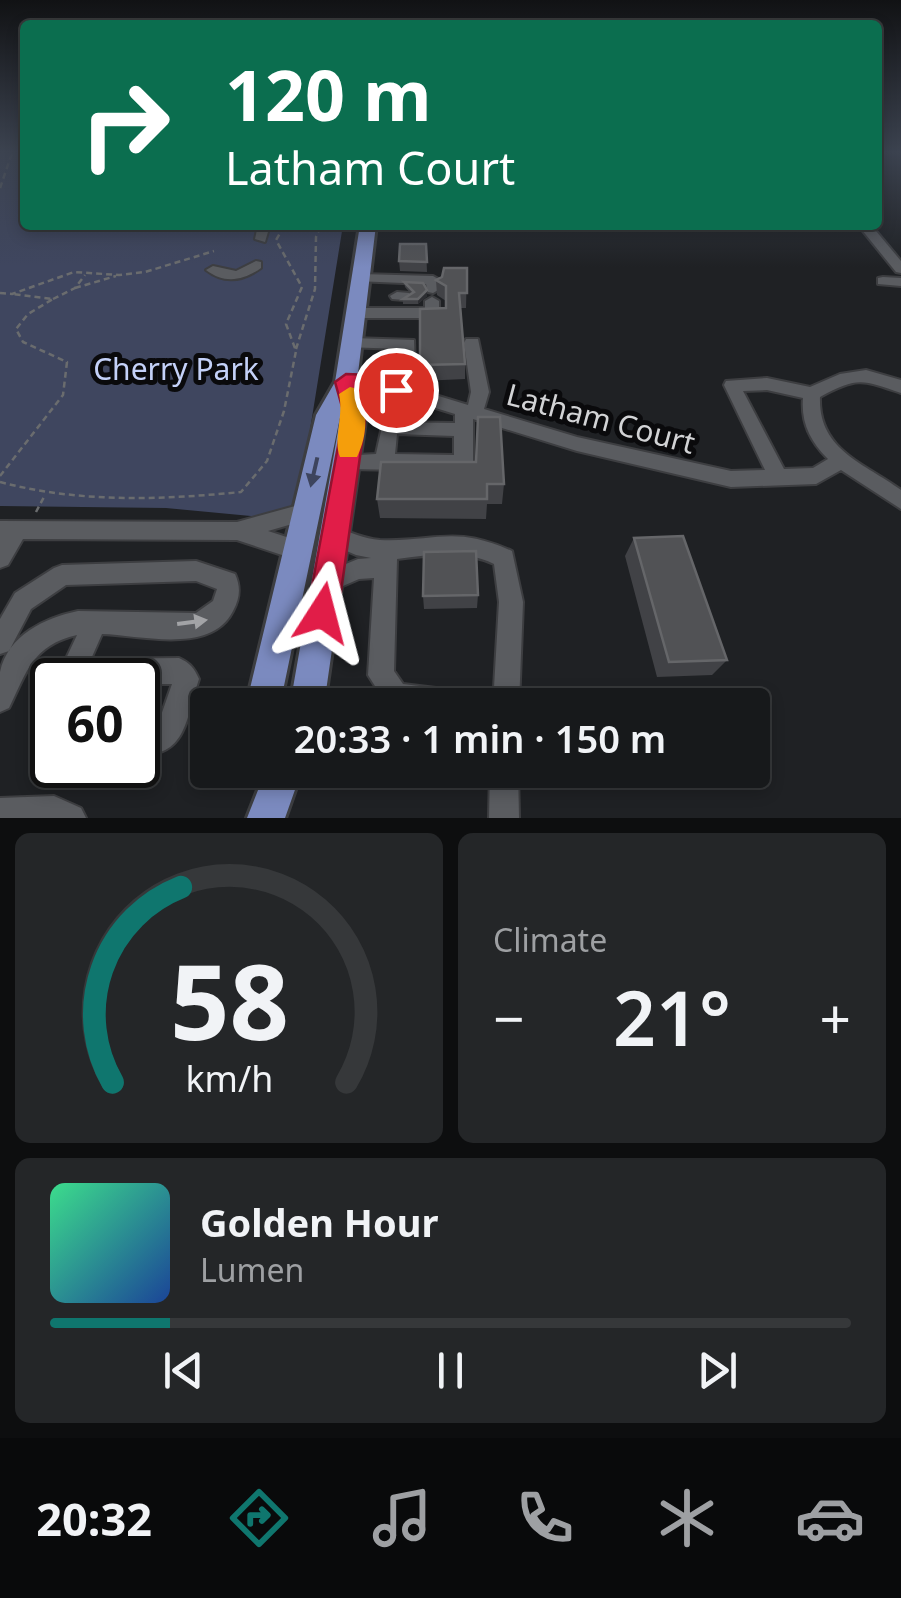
<!DOCTYPE html>
<meta charset="utf-8">
<style>
:root{--surface:#17191b;--page:#242628;--text:#f1f3f6;--muted:#9ea0a3;--line:#36383a;--accent:#0f766e}
body{margin:0;font-family:"Noto Sans",sans-serif;background:var(--page);color:var(--text);height:100vh;display:flex;flex-direction:column;font-size:38px;white-space:nowrap}
*{box-sizing:border-box;margin:0}
p{font-size:32px;color:var(--muted)}
.icon{flex:none;width:55px;height:55px;fill:none;stroke:currentColor;stroke-width:2;stroke-linecap:round;stroke-linejoin:round}
.map{position:relative;height:818px;overflow:hidden}
.sheet{display:flex;flex-direction:column;gap:15px;padding:15px;background:#0d0e0f;flex:1}
.sheet>*{flex:none}
.banner{position:absolute;left:20px;top:20px;width:862px;height:210px;border-radius:10px;box-shadow:0 5px 15px #0003,0 0 0 2px var(--line);background:#0b6e4f;color:#fff;overflow:hidden}
.speed{position:absolute;left:30px;top:658px;display:flex;gap:20px;font-size:50px;font-weight:700;text-align:center}
.speed>*{display:grid;place-content:center;width:130px;height:130px;border-radius:50%;background:var(--surface);box-shadow:0 5px 15px #0003,0 0 0 2px var(--line);line-height:1}
.speed .limit{border:5px solid #111;border-radius:15px;background:#fff;color:#111}
.pin{position:absolute;display:grid;place-items:center;width:85px;height:85px;color:#fff;margin:-42px;border:5px solid #fff;border-radius:50%;box-shadow:0 2px 10px #0007}
.me{position:absolute;width:110px;margin:-55px;rotate:9deg;stroke-linejoin:round;filter:drop-shadow(0 0 8px #0008)}
.turn{display:flex;align-items:center;gap:35px;height:210px;padding:0 40px;font-size:45px}
.turn .icon{width:130px;height:130px;stroke-width:2.5}
.turn b{display:block;font-size:70px;line-height:85px}
.big{font-size:75px;font-weight:600;line-height:1.1}
.sheet .widget{flex:1;display:flex;flex-direction:column;justify-content:center;gap:15px;min-width:0;padding:0 35px;border-radius:15px;background:var(--page)}
.sheet .dial{align-items:center;gap:0}
.dial svg{height:260px;overflow:visible;fill:none;stroke:var(--line);stroke-width:7;stroke-linecap:round;text-anchor:middle}
.dial text{fill:var(--text);stroke:none}
.song{display:flex;align-items:center;gap:30px}
.cover{width:120px;height:120px;border-radius:15px;background:linear-gradient(135deg,hsl(150 70% 55%),hsl(220 70% 35%))}
.played{height:10px;border-radius:5px;background:linear-gradient(90deg,var(--accent) 15%,var(--line) 15%)}
.keys{display:flex;justify-content:space-around;direction:ltr}
.heat{display:flex;justify-content:space-between;align-items:center;font-size:55px;direction:ltr}
.sheet .tiles{flex:1;display:grid;gap:15px;grid-template-columns:1fr 1fr}
.widget:last-child{grid-column:span 2}
.trip{position:absolute;left:190px;top:688px;width:580px;height:100px;border-radius:10px;background:var(--surface);box-shadow:0 5px 15px #0003,0 0 0 2px var(--line);font-weight:600;line-height:100px;text-align:center}
.tab-bar{display:flex;height:160px;justify-content:space-around;align-items:center;background:#090a0b;color:var(--muted)}
.tab-bar .icon{width:70px;height:70px}
.tab-bar .on{color:var(--accent)}
.tab-bar b{font-size:45px;color:var(--text)}
.map>svg:first-child{display:block}
.green{fill:#3f465f}
.lines{fill:none;stroke-linecap:round;stroke-linejoin:round}
.minor-casing{stroke:#3d3e41;stroke-width:4}
.major-casing{stroke:#3d3e41;stroke-width:6}
.path{stroke:#6a6c6e;stroke-width:2.5;stroke-dasharray:6 4;stroke-linecap:butt}
.minor{fill:#5a5c60;fill-rule:evenodd}
.major{fill:#7b8abf;fill-rule:evenodd}
.wall{fill:#414246}
.shaded-wall{fill:#2d2e32}
.building{fill:#515255;stroke:#656669;stroke-width:2.5}
.oneway{fill:#3d445d}
.oneway2{fill:#a2a3a6}
.route{fill:#e11d48;stroke:#92132f;stroke-width:2.5}
.slow{fill:#f59e0b}
.labels{text-anchor:middle;dominant-baseline:central;stroke-width:10;stroke-linejoin:round;paint-order:stroke}
.park-label{font-size:30px;fill:#c4d1f8;stroke:#0a0a0c}
.street-label{font-size:30px;fill:#d2d3d5;stroke:#0a0a0c}
</style>
<div class="map">
<svg width="901" height="818" viewBox="0 0 901 818">
<rect width="100%" height="100%" fill="#1f2124"/>
<path class="green" d="M0,153H25V225H343L300,492L289,509L260,517L166,508L0,506Z"/>
<g class="lines">
<g class="minor-casing">
<path id="minor" d="M258,225H270L265,242L255,239Z
M858,225H871L901,261V273L896,272Z
M256,261L261,262V268C243,281 224,284 206,270L213,266L236,271Z
M361,274L433,276L440,280V289L433,293L428,292L426,284L356,281V275Z
M883,277L901,278V286L878,284V278Z
M397,292L409,293L411,296L404,300L392,299L390,296Z
M432,297L439,301V313L432,318H356L349,313L356,308H425V301Z
M352,338L414,340L415,366L406,386L468,405L471,392L464,343L466,339H478L489,392L484,409L577,437L731,471L765,470L724,385L726,381L767,378L810,387L840,374L866,370L901,380V393C863,380 858,376 820,397C818,450 864,463 901,490V509L841,470L816,484L731,487L577,451L473,419V463L470,468L463,471L347,469L340,466L338,461L340,456L376,454L383,422L455,423V414L374,389L340,386L338,382L340,378C357,374 375,377 391,382L399,366L400,349L346,347L344,343ZM767,390L803,398C801,423 810,441 828,459L813,468L784,469L743,391ZM397,434L454,436V455L395,454Z
M306,503L313,506L316,512L313,518L268,531L305,543L308,550L305,557L297,560L237,540L23,539L8,565L0,568V521L237,522Z
M335,527C350,532 364,539 380,540C437,542 453,525 512,551L523,602L519,705H493L499,602L494,564C462,549 431,555 397,559L394,671L403,684L469,692L478,696L482,705H387L368,675L374,578L359,579L327,593L319,589L316,582L319,575L358,559L371,558L356,555L328,543L324,536L328,529Z
M196,561L235,574C241,587 240,598 233,611C211,655 140,635 102,634L91,659L179,658C190,663 194,668 199,679C186,718 187,757 138,755V729L152,728L158,724L172,684H138V680H56L77,635C33,645 27,671 9,708L0,712C0,700 0,684 0,672C8,635 45,618 78,611L196,613L213,601L217,589L196,581L66,585L31,609L9,651L0,654V619L15,593L54,568L62,565Z
M52,703V757L38,754L32,733L43,707Z
M490,770H518L519,818H489Z
M54,796L81,808L86,818H0V798Z"/>
</g>
<g class="major-casing">
<path id="major" d="M360,225H376L357,382L366,414L324,705H290L342,408L280,705H246L316,415L335,382Z
M266,770H302L285,818H247Z"/>
</g>
<path class="path" d="M0,188L12,153
M75,288L116,276
M0,293L12,294L74,272L119,275L145,272L214,251
M53,299L75,288L85,275
M296,349L315,289L316,237L321,225
M0,476L63,395L67,362L23,342L16,329L28,314L53,299L12,294
M0,482C80,503 159,500 241,492L267,461L284,411L296,351L286,324L302,287L276,240L285,225
M36,512L44,497"/>
<use href="#minor" class="minor"/>
<use href="#major" class="major"/>
</g>
<path class="wall" d="M674,225H708L707,227H675Z
M426,244L427,272L400,271L399,261Z
M467,268L466,308H461L465,364V379L421,381L420,365L446,308V301L437,295L436,280Z
M404,282L427,290V296L418,304H403V299L411,294L405,287Z
M381,462L504,484L502,504H487L486,519L380,518L377,499Z
M634,538L727,660L712,675L657,677L625,556Z
M478,595L477,608L424,609L423,596Z"/>
<path class="shaded-wall" d="M427,290V296L418,304V299Z"/>
<path class="building" d="M400,244H426L427,262L399,261Z
M444,268H467V293H459L465,364L420,365V309L446,308V286L436,280L442,277Z
M404,282L423,283L427,290L418,299H403L414,292Z
M478,417H500L504,484H487V499H377L381,462H476Z
M683,536L727,660L669,662L634,538Z
M476,551L478,595L423,596L424,552Z"/>
<defs><path id="oneway-solid" d="M-6-.8H1V-3.2L6.5 0L1 3.2V.8H-6Z" transform="scale(2.5)"/></defs>
<use class="oneway" href="#oneway-solid" transform="translate(314 472) rotate(103)"/>
<use class="oneway2" href="#oneway-solid" transform="translate(192 622) rotate(-8)"/>
<linearGradient id="sky" x2="0" y2="1"><stop stop-color="#111214"/><stop offset="0.57" stop-color="#3c4350"/><stop offset="1" stop-color="#3c4350" stop-opacity="0"/></linearGradient>
<rect width="901" height="267" fill="url(#sky)"/>
<path class="route" d="M346,374L374,375L403,384L407,390L396,397L359,390L366,414L338,613L333,623L322,628L312,623L307,613L344,414L335,382Z"/>
<path class="slow" d="M350,387L358,389C368,410 368,435 357,457H340C333,439 344,417 339,394Z"/>
<g class="labels">
<g class="park-label">
<text x="176" y="368">Cherry Park</text>
</g>
<g class="street-label">
<text transform="translate(601 418) rotate(15)">Latham Court</text>
</g>
</g>
</svg>
<div class="speed"><div class="limit">60</div></div>
<div class="pin" style="left:396px;top:390px;background:#d93025"><svg class="icon" aria-label="arrive" viewBox="0 0 24 24"><path d="M6 21V4h12l-3 4 3 4H6"/></svg></div>
<svg class="me" style="left:322px;top:613px" viewBox="-20 -20 40 40"><path d="M0-17L14 15 0 8-14 15z" fill="#e11d48" stroke="#fff" stroke-width="4"/></svg>
<div class="trip">20:33 · 1 min · 150 m</div>
<div class="banner">
<div class="turn"><svg class="icon" aria-label="right" viewBox="0 0 24 24"><path d="M7 20v-9h11M14 6l5 5-5 5"/></svg><div><b>120 m</b>Latham Court</div></div>
</div>
</div>
<section class="sheet">
<div class="tiles">
<div class="widget dial"><svg viewBox="0 0 100 80">
<path d="M14 69A42 42 0 1 1 86 69"/>
<path d="M14 69A42 42 0 0 1 35 9" stroke="#0f766e"/>
<text x="50" y="56" font-size="32" font-weight="700">58</text>
<text x="50" y="72" font-size="11">km/h</text>
</svg></div>
<div class="widget"><p>Climate</p>
<div class="heat"><a>−</a><b class="big">21°</b><a>+</a></div>
</div>
<div class="widget">
<div class="song"><i class="cover"></i><div><b>Golden Hour</b><p>Lumen</p></div></div>
<div class="played"></div>
<div class="keys"><svg class="icon" aria-label="previous" viewBox="0 0 24 24"><path d="M18 5L8 12l10 7zM5 5v14"/></svg><svg class="icon" aria-label="pause" viewBox="0 0 24 24"><path d="M8 5v14M16 5v14"/></svg><svg class="icon" aria-label="next" viewBox="0 0 24 24"><path d="M6 5l10 7-10 7zM19 5v14"/></svg></div>
</div>
</div>
</section>
<nav class="tab-bar">
<b>20:32</b>
<svg class="icon on" aria-label="directions" viewBox="0 0 24 24"><path d="M12 3l9 9-9 9-9-9zM9 14v-3h6M13 9l2 2-2 2"/></svg>
<svg class="icon" aria-label="music" viewBox="0 0 24 24"><path d="M9 18V5l10-2v13"/><circle cx="6" cy="18" r="3"/><circle cx="16" cy="16" r="3"/></svg>
<svg class="icon" aria-label="phone" viewBox="0 0 24 24"><path d="M5 4h4l2 5-3 2q2 4 5 5l2-3 5 2v4C11 20 4 13 5 4z"/></svg>
<svg class="icon" aria-label="climate" viewBox="0 0 24 24"><path d="M12 3v18M4 7l16 10M4 17L20 7"/></svg>
<svg class="icon" aria-label="car" viewBox="0 0 24 24"><path d="M5 17H2v-5l4-1 3-4h7l3 4 3 1v5h-3M9 17h6M6 11h13"/><circle cx="7" cy="17" r="2"/><circle cx="17" cy="17" r="2"/></svg>
</nav>
